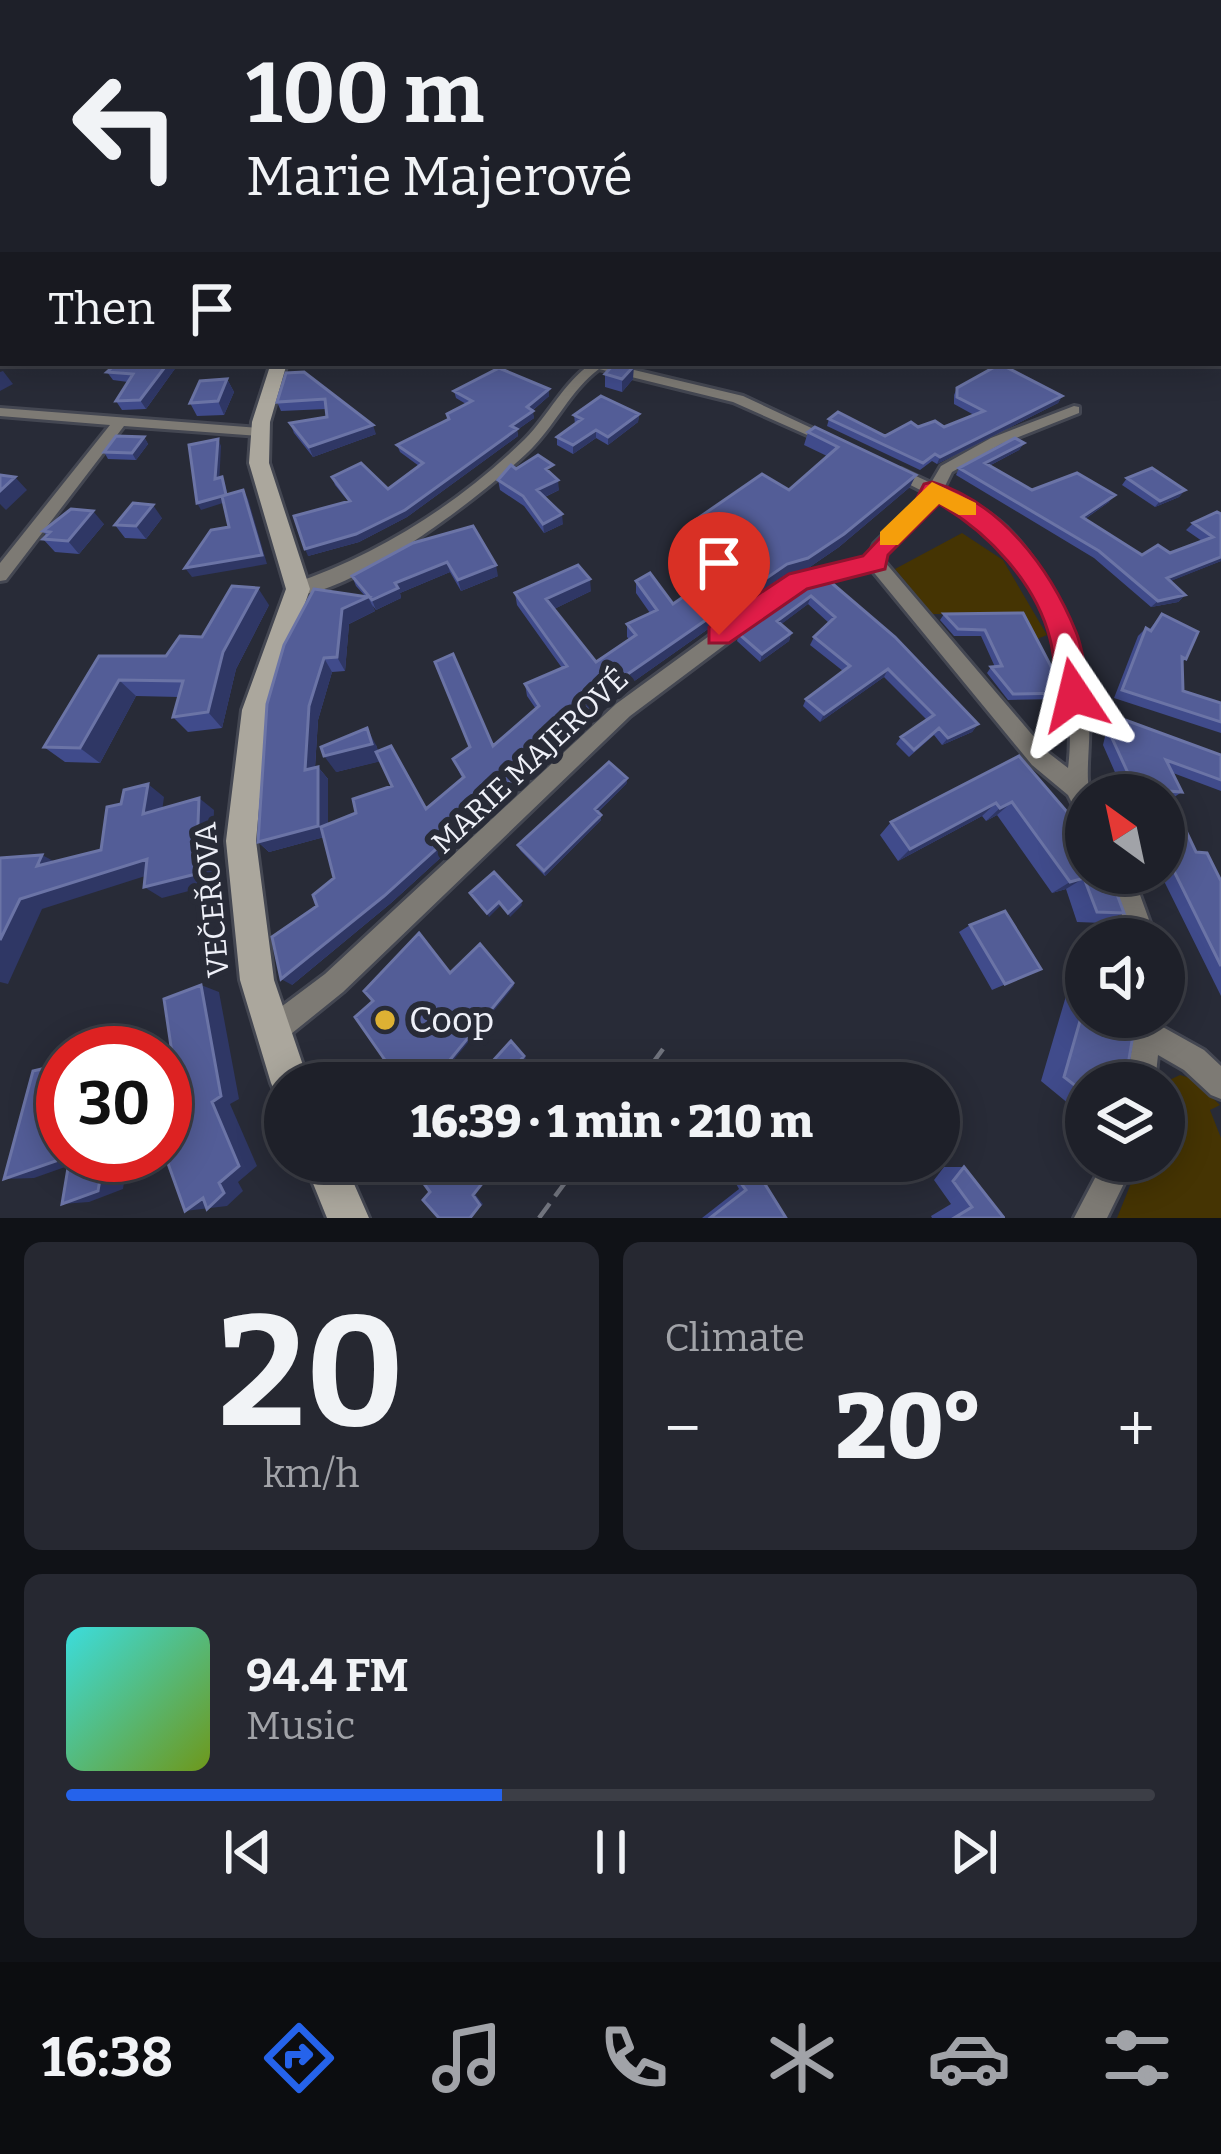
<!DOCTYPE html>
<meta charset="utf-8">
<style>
:root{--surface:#1e2029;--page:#262831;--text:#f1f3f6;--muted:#a1a3a8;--line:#3c3e46;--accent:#2563eb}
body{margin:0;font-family:Bitter,serif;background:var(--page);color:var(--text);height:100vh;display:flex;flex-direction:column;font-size:45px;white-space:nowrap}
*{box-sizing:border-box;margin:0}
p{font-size:39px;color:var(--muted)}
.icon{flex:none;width:66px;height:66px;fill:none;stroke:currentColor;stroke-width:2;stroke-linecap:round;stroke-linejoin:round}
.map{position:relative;height:1218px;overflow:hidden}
.drawer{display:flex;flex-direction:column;gap:24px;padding:24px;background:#101217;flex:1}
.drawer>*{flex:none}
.hud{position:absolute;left:0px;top:0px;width:1221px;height:366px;box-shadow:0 6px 30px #0003,0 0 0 3px var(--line);background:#1e2029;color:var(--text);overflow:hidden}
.needle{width:78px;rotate:327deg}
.fabs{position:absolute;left:1065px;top:774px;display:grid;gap:24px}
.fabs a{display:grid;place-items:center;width:120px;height:120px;border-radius:50%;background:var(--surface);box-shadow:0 6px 30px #0003,0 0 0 3px var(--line);font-size:60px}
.speed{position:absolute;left:36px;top:1026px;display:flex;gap:24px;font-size:60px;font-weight:700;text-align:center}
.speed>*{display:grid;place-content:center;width:156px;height:156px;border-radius:50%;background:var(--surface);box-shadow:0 6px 30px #0003,0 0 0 3px var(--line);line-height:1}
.speed .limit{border:18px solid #d22;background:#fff;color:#111}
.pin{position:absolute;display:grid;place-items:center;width:102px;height:102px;color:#fff;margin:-123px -51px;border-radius:50% 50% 50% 0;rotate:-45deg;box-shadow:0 0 12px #0007}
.pin .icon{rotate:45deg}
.me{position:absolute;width:132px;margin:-66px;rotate:350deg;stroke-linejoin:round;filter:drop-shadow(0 0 9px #0008)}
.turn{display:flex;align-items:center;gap:42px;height:252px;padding:0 48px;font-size:54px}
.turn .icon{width:156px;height:156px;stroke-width:2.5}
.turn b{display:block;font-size:84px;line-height:102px}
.then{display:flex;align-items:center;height:114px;padding:0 48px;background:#0003;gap:24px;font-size:45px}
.big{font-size:90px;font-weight:800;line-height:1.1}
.drawer .tile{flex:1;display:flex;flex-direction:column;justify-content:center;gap:18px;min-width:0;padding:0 42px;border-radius:18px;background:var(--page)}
.drawer .dial{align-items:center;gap:0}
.dial b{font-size:156px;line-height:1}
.song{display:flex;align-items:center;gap:36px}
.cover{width:144px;height:144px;border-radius:18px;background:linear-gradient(135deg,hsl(180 70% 55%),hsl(80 70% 35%))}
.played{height:12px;border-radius:6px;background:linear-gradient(90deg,var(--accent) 40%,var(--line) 40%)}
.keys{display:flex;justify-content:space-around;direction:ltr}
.heat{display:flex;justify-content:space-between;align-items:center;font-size:66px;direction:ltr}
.drawer .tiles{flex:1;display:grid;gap:24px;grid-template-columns:1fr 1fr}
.tile:last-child{grid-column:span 2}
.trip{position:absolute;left:264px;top:1062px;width:696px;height:120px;border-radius:60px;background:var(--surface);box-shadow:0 6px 30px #0003,0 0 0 3px var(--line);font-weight:800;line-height:120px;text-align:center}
.tabs{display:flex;height:192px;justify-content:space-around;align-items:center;background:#0c0d10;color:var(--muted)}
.tabs .icon{width:84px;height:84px}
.tabs .selected{color:var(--accent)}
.tabs b{font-size:54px;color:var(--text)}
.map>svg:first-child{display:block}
.green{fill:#453403}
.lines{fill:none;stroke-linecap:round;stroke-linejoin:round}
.street-casing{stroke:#444752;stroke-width:6}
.secondary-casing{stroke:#444752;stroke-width:6}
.path{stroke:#72757f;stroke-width:4.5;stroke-dasharray:18 9;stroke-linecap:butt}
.street{fill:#7d7a74;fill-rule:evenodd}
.secondary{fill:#aba79d;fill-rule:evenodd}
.wall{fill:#404b8b}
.shaded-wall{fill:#2f3765}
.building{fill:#535d97;stroke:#6b74a6;stroke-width:3}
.route{fill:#e11d48;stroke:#92132f;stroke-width:3}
.slow{fill:#f59e0b}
.poi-dot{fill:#deb133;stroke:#282b37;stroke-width:4.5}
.labels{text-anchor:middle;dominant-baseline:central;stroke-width:12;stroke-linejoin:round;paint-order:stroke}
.street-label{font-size:30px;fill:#eef0f8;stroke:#282b37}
.near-poi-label{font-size:36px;fill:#eef0f8;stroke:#282b37;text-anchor:start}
</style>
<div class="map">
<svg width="1221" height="1218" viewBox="0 0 1221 1218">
<rect width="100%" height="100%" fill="#282b37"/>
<path class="green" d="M962,533L1003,560L1047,635L1030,642L966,614H932L895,569Z
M1180,1075L1193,1079L1220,1105L1210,1110L1221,1138V1218H1117L1140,1161H1164L1163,1083Z"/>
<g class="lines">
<g class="street-casing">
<path id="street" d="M3,221V228L0,229V222Z
M592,363H605L743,396L835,439L828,443L823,442L733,402L599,369C571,390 557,422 533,447C494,487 347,601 292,594L289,589L292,584C378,555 460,503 525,439C549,415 563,383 592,363Z
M1074,406L1079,407V413L1001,444L952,472L944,488C966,499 989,511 1007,528C1056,577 1083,654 1089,722C1091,741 1084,781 1091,795H1086V818L1078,815L1068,795L1032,765L871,569L798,590L630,716L343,992L281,1042L271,1046L261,1042L257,1032L261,1022L325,974L616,704L786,580L868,558L874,544L926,493L891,475V469H901L931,483L941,466L991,438ZM938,499C958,509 978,519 993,534C1047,587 1078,694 1068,768L1046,751L884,561L887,551Z
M0,408L259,428L266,432L259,436L124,426L6,580L0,581V563L110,425L0,416Z
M1108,873H1132L1156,939H1130Z
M1136,1017H1162L1161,1026L1204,1050L1221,1066V1099L1211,1095L1184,1070L1158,1055L1155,1083H1127Z
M1104,1161H1135L1107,1218H1074Z"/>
</g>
<g class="secondary-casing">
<path id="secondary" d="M271,363H287L270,422L269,463L310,589L268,710L256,841L274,980L309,1083H285V1100L277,1096L271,1083L240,980L226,841L242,710L286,589L249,463L252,422Z
M304,1161H344L369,1218H327Z"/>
</g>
<path class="path" d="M638,1083L663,1049
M539,1218L581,1161"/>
<use href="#street" class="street"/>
<use href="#secondary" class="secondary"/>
</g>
<path class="wall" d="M179,363L146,409L122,410L116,401L128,382L113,380L107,372Z
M180,363H209L204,369L183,368Z
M286,373L376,434L313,457L294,433L290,423L327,417L326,409L281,411L277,402Z
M605,374L633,379L622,392L605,387Z
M227,379L234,392L224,415L197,416L190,403Z
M957,388L1062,396L1058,403L937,464L932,461L920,470L827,426L829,419L885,436L918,427H944L974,415L954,404V395Z
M454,391L549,396L532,411L534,418L517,430L518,436L407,517L359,542L308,556L348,501L335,485L332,477L388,489L419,466L400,452L397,445L449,419L466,404L456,398Z
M639,414L638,422L608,445L596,438L573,454L557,445V437L575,424L574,415Z
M815,427L910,487L839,547L804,571L783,576L589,713V722L391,903L292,985L317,906L334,878L324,837L269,852L258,842L267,704L365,596L356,586L352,576L413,543L498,576L461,591L450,572L400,593L401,598L376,610L372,605L375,611L349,624L345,671L332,672L318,720L315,768L318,767L328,779V824L356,813L392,786L380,761L336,772L376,745L378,751L426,809L462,778L453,759L493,746L536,709L527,696L525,684L562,668L517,605L515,593L591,591L554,609L596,662L629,639L627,637V624L650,613L636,593V581L673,604L731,564L689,536L691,523L789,490L827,456L804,445L808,432Z
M144,437L148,444L136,460L108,459L104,452Z
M1024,443L1019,450L989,466L1032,490L1109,502L1085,519L1142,555L1170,553L1202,541L1186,530L1193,523L1217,512L1221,561L1170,581L1185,595L1178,602L1151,607L1094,558L956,475L959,468Z
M516,469L554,475L559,490L545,497L563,524L544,533L524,506L500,490L498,480Z
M1127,478L1185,490L1179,497L1155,507L1122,485Z
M162,518L146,539L125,538L115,525Z
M104,524L79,554L55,552L43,539L46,535L43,531Z
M803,586L978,724L972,732L942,745L934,735L909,757L896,744L901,737L927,720L884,677L820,722L803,706L806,699L843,671L810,645L814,637L829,623L808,604L781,624L791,633L789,641L760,662L737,641L739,634Z
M269,605L236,669L222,728L188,732L173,717L179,697L136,696L100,763L65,762L44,747L99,656H166Z
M1023,613L1065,693L1059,699L1008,700L987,673L991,667H995L981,636H954L940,620L944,614Z
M1162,614L1186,659L1182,662L1183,691L1221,703V733L1114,698L1138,636L1146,628L1149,630Z
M1117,717L1221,755V791L1173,773L1182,792L1171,799L1196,852L1221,881V996L1160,873H1164V795H1125L1103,745L1108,724Z
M1019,756L1124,913L1103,923L1077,922L1066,889L1052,893L997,815L986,821L982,816L898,861L880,835L891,822Z
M627,783L598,812L601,815V820L545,876L520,850L518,845Z
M970,925L1041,969L992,990L959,932Z
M1086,989V1118L1041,1081L1066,996Z
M748,1167L755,1168L786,1218H702L739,1189L734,1180Z
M944,1167H964L1005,1218H932L931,1216L951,1204L934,1180Z"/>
<path class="shaded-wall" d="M168,363H179L146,409L140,400Z
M634,366L633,379L622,392V379Z
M3,371L13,384L0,391V372Z
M227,379L234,392L224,415L218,401Z
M549,389V396L527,415V407Z
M1062,396L1058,403L937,464L940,457Z
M533,411L534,418L517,430L518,436L407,517L359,542L308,556L305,549Z
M639,414L638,422L608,445V437Z
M373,425L376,434L313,457L309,447Z
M596,430V438L573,454V445Z
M144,437L148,444L136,460L132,453Z
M218,439L221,446L219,486L215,479Z
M1024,443L1019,450L981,470L985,463Z
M916,475L910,487L839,547L804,571L783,576L589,713V722L391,903L292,985L281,979L583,705Z
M15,477L27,490L6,510L0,504V491Z
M222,477L225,484L229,501L201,510L197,503Z
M558,480L559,490L538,500L537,490Z
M243,490L248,499L267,564L192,577L185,568L262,555Z
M1185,490L1179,497L1155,507L1160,501Z
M1115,495L1109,502L1077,524L1082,517Z
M153,505L162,518L146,539L136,526Z
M93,511L104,524L79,554L68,541Z
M562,514L563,524L544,533L543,524Z
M1221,557V561L1161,585L1167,578Z
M447,562L450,572L400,593L401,598L376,610L372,600L395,583Z
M496,565L498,576L461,591L458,580Z
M590,579L591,591L548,612L546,599Z
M258,588L269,605L236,669L222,728L208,712L223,652Z
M1185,595L1178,602L1151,607L1158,601Z
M811,596L808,604L775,629L777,621Z
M368,597L375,611L349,624L345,671L337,657L342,609Z
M791,633L789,641L760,662L762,654Z
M324,658L332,672L318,720L314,782L305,770L309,706Z
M888,669L884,677L820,722L824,714Z
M119,680L136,696L100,763L80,748Z
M978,724L972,732L942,745L948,738Z
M367,728L376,745L382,761L336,772L324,756Z
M318,767L328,779V836L269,852L258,842Z
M627,778V783L595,814V809Z
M148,784L164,797L160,826L143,814Z
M199,798L214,810L212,885L162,898L144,887Z
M1012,802L997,815L986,821L1000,808Z
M996,803L982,816L898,861L910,849Z
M601,815V820L545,876L544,871Z
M42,855L63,866H37Z
M147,859L164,870L42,909L8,984L0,982V940L20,899Z
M1084,878L1066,889L1052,893L1070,882Z
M521,901L522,905L510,917L508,913Z
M499,902L500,906L489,917L487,913Z
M513,983L514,986L452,1062L468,1083L449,1061Z
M201,985L219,992L239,1099L230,1104L257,1166L238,1182L243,1191L227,1206L185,1211L212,1102Z
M524,1056L526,1058L504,1083H501Z
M104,1155H128L123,1189L89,1202L62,1204Z
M70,1156H96L34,1178L4,1179Z
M482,1161H485L493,1171L475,1194L483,1204L470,1218L473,1195Z"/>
<path class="building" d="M117,363H168L140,400L116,401L133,374L107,372Z
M615,363L634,366L622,379L605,374Z
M1000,364L1062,396L940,457L935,454L923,463L829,419L838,412L885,436L911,422L918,427L935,421L944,427L984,411L957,397V388Z
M499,368L549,389L527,407L533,411L511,426L517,429L405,510L356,534L305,549L294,516L350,501L332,477L361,463L388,489L423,463L397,445L449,419L447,414L472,401L454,391Z
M304,372L373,425L309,447L290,423L327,417L325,399L277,402L286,373Z
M227,379L218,401L190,403L200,381Z
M601,396L639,414L608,437L596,430L573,445L557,437L582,419L574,415Z
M815,427L916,475L844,534L808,558L787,564L583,705L589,711L384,896L281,979L272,937L317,906L313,895L334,878L321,827L356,813L353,799L392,786L376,752L391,746L426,809L464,777L453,759L470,747L435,662L453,654L493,746L539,706L525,684L567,666L515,593L578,565L590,579L546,599L596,662L636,635L627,624L657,610L636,581L650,573L673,604L741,557L691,523L762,474L789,490L838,447L808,432Z
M116,436L144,437L132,453L104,452Z
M1015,438L1024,443L985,463L1032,490L1077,473L1115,495L1082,517L1142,555L1158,545L1170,553L1213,537L1193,523L1217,512L1221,514V557L1167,578L1185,595L1158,601L1099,551L959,468Z
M218,439L215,479L222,477L226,495L197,503L189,445Z
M538,455L553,465L546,469L558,480L537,490L562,514L543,524L523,496L498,480L511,465L516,469Z
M1152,468L1185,490L1160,501L1127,478Z
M0,475L15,477L0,491Z
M243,490L262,555L185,568L211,530L229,527L222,496Z
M133,503L153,505L136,526L115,525Z
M71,509L93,511L68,541L43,539L50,532L43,531Z
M473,526L496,565L458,580L447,562L395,583L398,588L372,600L352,576L413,543Z
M827,579L895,637L978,724L948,738L939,728L914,750L901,737L934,715L888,669L824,714L806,699L850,666L814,637L835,617L811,596L777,621L791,633L762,654L739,634L803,586Z
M232,586L258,588L223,652L208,712L173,717L183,681L119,680L80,748L44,747L99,656H166L180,636L202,637Z
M314,589L368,597L342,609L337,657L324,658L309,706L305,770L318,767V826L258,842L267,704L284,645Z
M1023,613L1065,693L1013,694L991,667L1002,666L985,630L958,629L944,614Z
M1162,614L1198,632L1186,659L1182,657L1183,691L1221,703V722L1122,690L1146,628L1151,631Z
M1117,717L1221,755V780L1166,760L1182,792L1167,791L1196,852L1207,853L1221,881V966L1164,851V795H1138L1112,738Z
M367,728L372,744L324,756L321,747Z
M1019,756L1086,834V873H1109L1124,913L1097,912L1084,878L1070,882L1012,802L1000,808L996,803L910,849L891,822Z
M609,762L627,778L595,809L601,815L544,871L518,845Z
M148,784L143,814L199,798L196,874L144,887L147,859L20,899L0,940V858L42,855L37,866L101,850L107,807L121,804L124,790Z
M494,872L521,901L508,913L499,902L487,913L470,893Z
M1005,911L1041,969L1005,984L970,925Z
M419,933L450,973L480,944L513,983L449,1061L468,1083H448L442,1075L434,1083H401L355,1017L373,1001L364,991Z
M201,985L221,1096L212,1102L239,1166L219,1183L224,1193L207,1209L203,1198L185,1211L165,1155V1086L176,1080L164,999Z
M1086,1000V1017H1136L1125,1083H1086V1094L1064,1077Z
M511,1041L524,1056L501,1083H473Z
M63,1064V1155H104L98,1191L62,1204L70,1156L4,1179L33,1071Z
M428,1161H482L491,1172L473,1195L480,1205L470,1218H439L423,1200L430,1192L417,1174Z
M964,1167L1004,1218H1005H954L972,1207L953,1181Z
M755,1168L786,1218H710L746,1190L740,1182Z"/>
<linearGradient id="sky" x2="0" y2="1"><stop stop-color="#16181e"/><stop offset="0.55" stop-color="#424a5e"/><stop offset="1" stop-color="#424a5e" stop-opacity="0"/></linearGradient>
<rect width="1221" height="375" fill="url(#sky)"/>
<path class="route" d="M932,482C1001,502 1050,568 1076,632C1084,651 1085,675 1089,695L1085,705H1063C1054,684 1056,661 1050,639C1036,583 988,532 939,504L888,555L885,569L807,589L729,643H709V627L789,574L863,556L916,500L924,484Z"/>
<path class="slow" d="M932,482L976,503V515H959L939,504L898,545H880V532Z"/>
<circle class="poi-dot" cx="385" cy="1020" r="12"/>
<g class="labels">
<g class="street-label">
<text transform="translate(530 761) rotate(-43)">MARIE MAJEROVÉ</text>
<text transform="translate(212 900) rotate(-95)">VEČEŘOVA</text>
</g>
<g class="near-poi-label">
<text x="409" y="1020">Coop</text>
</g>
</g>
</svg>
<div class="fabs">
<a><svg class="needle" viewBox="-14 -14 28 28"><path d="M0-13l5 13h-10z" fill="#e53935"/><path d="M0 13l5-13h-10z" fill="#a1a3a8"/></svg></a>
<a><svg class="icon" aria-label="sound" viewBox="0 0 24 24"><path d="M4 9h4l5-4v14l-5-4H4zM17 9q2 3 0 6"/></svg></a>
<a><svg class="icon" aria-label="layers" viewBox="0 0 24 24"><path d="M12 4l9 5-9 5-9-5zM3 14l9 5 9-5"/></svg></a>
</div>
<div class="speed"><div class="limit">30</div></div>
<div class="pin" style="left:719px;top:635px;background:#d93025"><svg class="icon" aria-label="arrive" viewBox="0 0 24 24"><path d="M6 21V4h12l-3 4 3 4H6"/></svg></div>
<svg class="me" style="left:1074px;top:695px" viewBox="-20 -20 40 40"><path d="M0-17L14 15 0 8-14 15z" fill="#e11d48" stroke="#fff" stroke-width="4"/></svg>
<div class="trip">16:39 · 1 min · 210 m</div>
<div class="hud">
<div class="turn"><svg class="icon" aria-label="left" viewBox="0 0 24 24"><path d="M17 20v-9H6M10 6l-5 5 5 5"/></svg><div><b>100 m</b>Marie Majerové</div></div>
<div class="then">Then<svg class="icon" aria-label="arrive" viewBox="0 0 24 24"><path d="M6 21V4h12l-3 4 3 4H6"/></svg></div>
</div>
</div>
<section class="drawer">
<div class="tiles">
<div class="tile dial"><b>20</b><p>km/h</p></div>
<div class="tile"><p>Climate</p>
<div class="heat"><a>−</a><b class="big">20°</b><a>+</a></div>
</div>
<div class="tile">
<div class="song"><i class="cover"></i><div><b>94.4 FM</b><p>Music</p></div></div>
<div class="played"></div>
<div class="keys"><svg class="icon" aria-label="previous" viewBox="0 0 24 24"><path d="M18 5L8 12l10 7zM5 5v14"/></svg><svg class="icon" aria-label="pause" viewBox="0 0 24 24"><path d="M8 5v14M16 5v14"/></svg><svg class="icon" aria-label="next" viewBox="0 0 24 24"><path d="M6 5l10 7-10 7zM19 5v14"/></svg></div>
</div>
</div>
</section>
<nav class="tabs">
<b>16:38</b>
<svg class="icon selected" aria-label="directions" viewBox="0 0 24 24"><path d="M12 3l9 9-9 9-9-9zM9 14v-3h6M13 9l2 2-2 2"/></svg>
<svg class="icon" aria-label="music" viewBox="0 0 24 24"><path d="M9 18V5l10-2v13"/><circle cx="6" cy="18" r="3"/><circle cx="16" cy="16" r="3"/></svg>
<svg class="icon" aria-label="phone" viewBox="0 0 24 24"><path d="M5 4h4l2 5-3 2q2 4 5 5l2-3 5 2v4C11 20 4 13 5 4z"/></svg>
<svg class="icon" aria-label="climate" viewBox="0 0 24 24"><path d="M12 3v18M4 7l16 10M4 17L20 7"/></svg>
<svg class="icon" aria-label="car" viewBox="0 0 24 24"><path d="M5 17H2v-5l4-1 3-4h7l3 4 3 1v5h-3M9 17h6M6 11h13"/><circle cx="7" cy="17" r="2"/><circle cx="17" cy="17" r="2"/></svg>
<svg class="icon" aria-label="filters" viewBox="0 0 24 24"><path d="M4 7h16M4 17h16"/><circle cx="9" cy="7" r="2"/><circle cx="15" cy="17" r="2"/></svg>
</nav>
